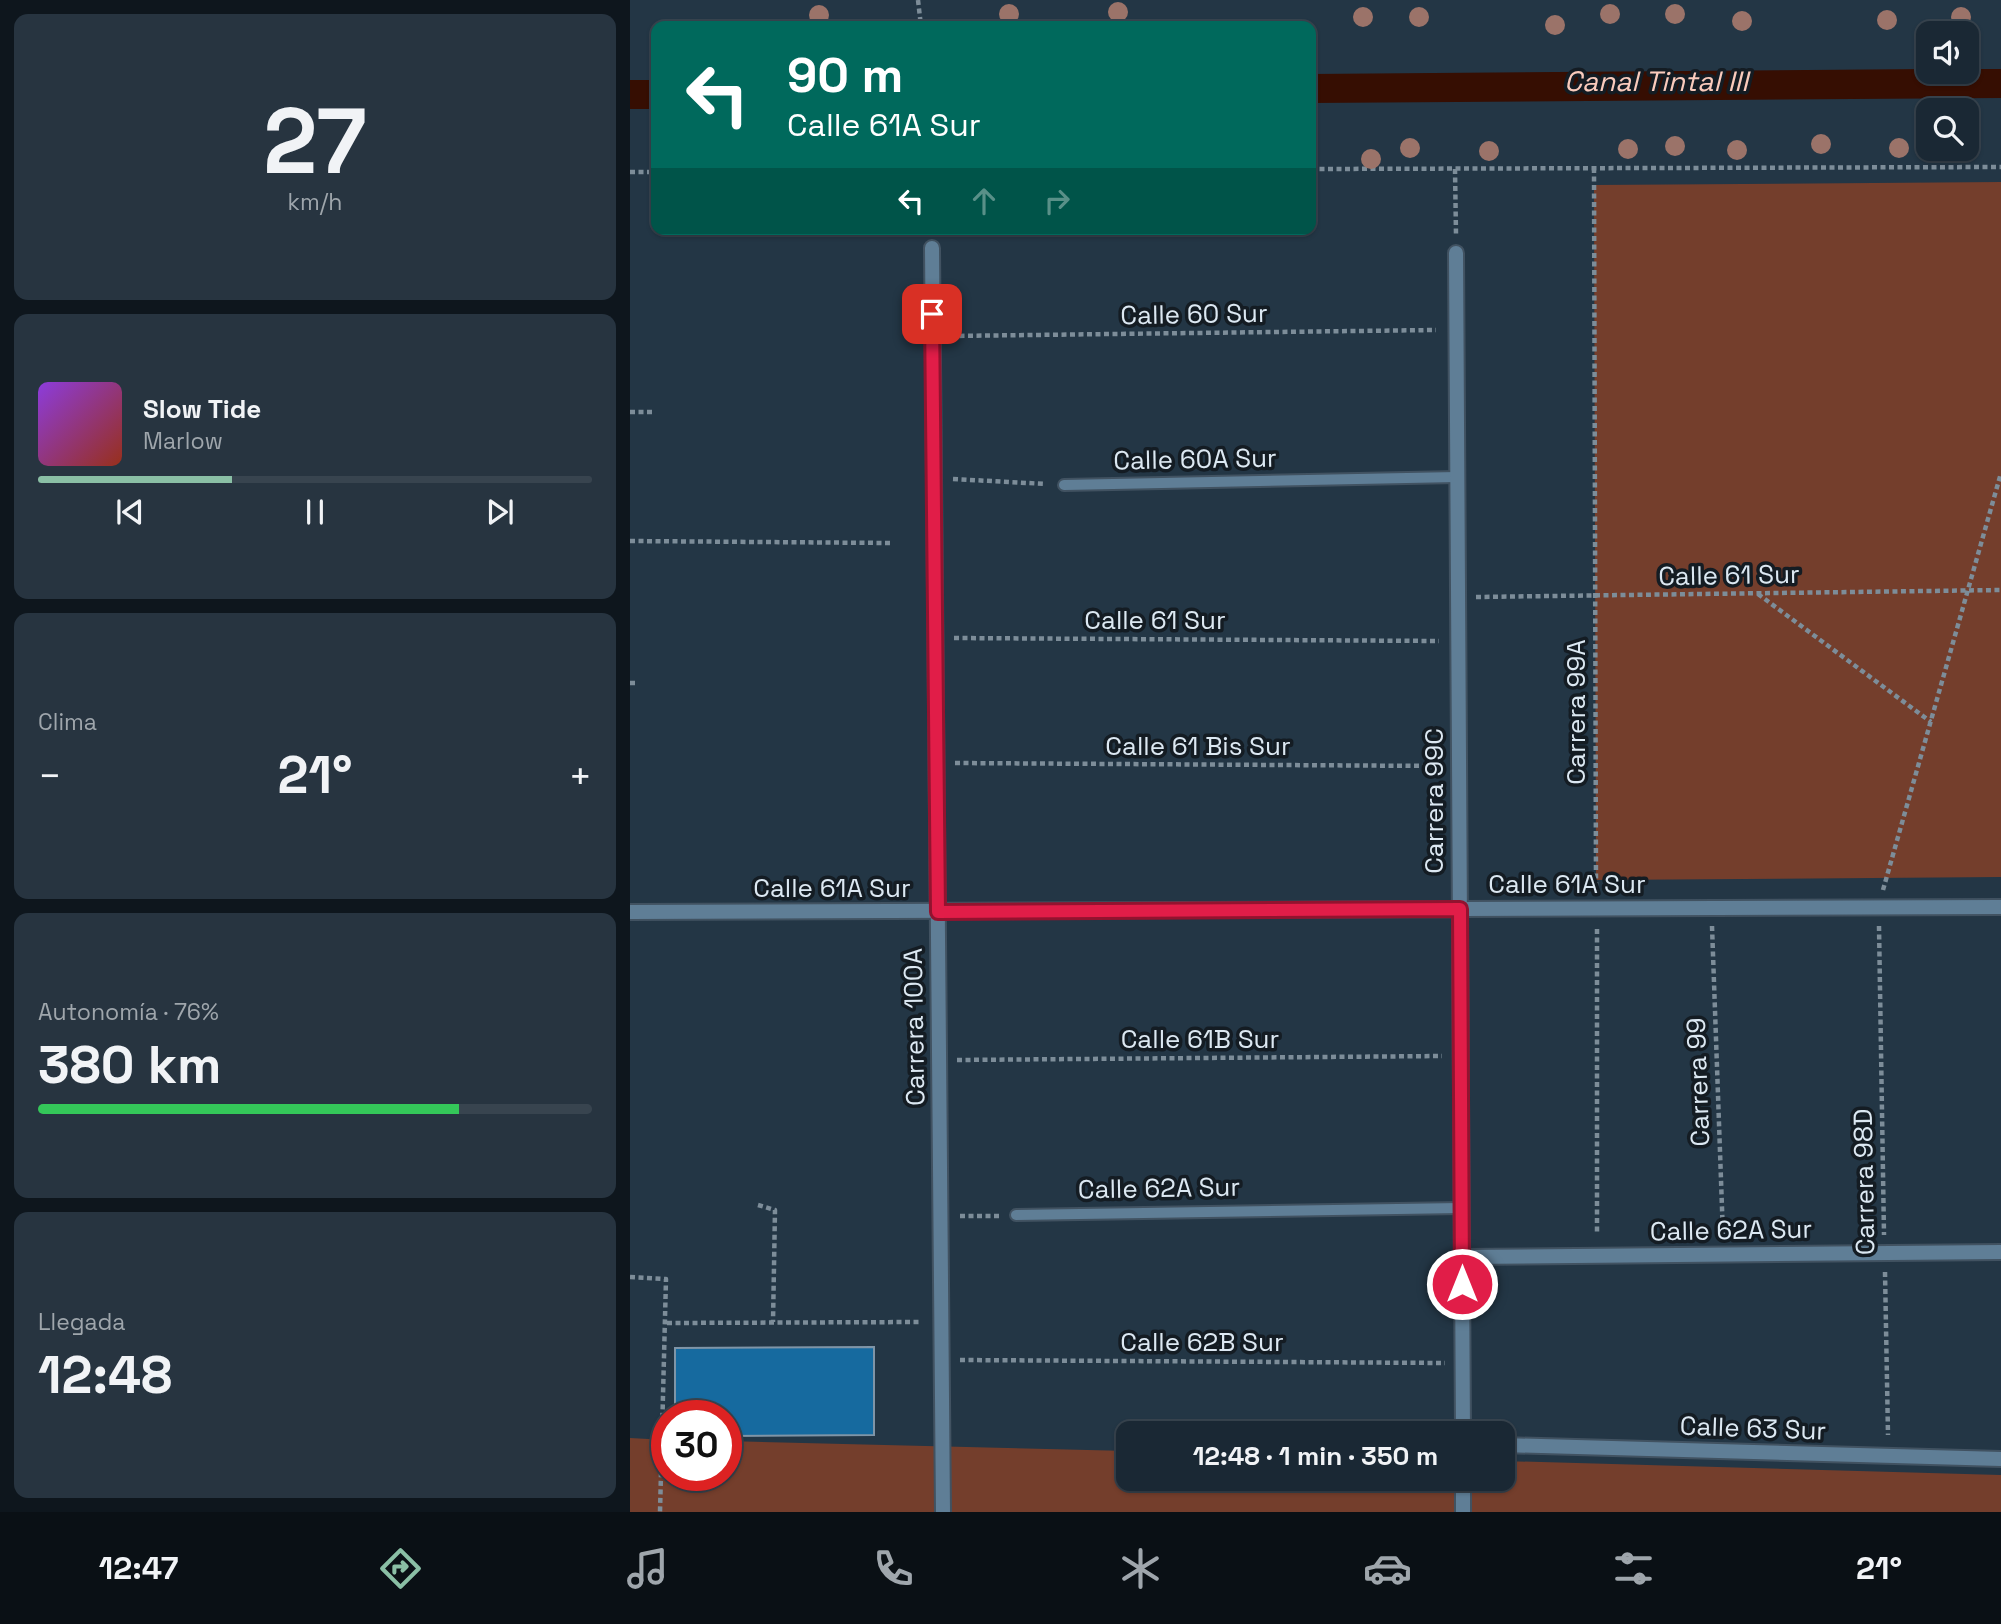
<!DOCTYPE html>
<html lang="es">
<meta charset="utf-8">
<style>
:root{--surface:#1a2834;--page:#273440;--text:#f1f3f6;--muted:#9fa6ac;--line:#38444f;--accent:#8abfa5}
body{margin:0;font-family:"Space Grotesk",sans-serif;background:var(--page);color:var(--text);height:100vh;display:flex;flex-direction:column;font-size:26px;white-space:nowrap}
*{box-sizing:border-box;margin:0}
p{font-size:23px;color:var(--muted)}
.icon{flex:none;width:38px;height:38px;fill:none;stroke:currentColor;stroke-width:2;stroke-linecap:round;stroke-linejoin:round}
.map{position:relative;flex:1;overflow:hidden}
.panel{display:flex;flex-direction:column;gap:14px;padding:14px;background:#0e161d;width:630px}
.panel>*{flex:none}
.hud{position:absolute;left:21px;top:21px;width:665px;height:214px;border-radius:14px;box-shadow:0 2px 5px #0004,0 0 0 2px var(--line);background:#00695c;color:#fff;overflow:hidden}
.fabs{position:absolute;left:1286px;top:21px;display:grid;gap:14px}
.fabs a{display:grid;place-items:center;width:63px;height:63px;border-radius:14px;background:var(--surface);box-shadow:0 2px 5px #0004,0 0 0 2px var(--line);font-size:35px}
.speed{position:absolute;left:21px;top:1400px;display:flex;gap:14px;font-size:35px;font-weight:700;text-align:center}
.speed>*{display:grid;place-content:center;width:91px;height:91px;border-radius:50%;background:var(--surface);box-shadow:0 2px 5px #0004,0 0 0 2px var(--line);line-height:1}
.speed .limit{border:10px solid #d22;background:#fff;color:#111}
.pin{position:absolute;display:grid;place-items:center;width:60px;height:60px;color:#fff;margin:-30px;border-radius:14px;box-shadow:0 4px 10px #0006}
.me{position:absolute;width:77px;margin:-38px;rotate:0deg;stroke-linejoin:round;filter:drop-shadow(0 0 5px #0008)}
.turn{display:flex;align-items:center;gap:24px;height:147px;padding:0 21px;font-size:32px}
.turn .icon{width:91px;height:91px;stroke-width:2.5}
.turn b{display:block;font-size:49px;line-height:60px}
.lanes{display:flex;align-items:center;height:66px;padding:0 21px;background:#0003;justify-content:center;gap:35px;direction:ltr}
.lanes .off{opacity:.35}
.big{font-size:52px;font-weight:700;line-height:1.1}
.panel .card{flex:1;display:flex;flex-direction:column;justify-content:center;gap:10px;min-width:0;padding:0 24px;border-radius:14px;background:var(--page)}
.panel .dial{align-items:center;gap:0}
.dial b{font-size:91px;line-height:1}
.song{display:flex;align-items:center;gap:21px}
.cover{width:84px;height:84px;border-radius:10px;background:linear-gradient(135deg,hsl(270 70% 55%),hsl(10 70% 35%))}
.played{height:7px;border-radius:4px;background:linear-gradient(90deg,var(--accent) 35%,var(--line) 35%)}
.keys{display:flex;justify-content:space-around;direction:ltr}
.heat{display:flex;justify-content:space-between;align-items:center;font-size:38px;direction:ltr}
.charge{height:10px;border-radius:5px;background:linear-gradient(90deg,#34c759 76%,var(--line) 0)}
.trip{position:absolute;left:486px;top:1421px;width:399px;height:70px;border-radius:14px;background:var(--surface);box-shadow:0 2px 5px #0004,0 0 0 2px var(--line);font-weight:700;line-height:70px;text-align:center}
.tabs{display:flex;height:112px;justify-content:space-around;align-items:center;background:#0a1015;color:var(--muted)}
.tabs .icon{width:49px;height:49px}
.tabs .selected{color:var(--accent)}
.tabs b{font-size:32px;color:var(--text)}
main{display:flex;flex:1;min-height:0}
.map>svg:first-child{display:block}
.green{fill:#743e2c}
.water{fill:#360e02}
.building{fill:#166a9f;stroke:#7f95a7;stroke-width:2}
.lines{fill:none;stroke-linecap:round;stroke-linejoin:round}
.service-casing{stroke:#415261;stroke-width:14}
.minor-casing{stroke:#415261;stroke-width:18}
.path{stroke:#7d8d99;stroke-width:4.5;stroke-dasharray:5 3.5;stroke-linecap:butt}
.service{stroke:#5f7e96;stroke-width:10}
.minor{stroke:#5f7e96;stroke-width:14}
.tree{fill:#9b7369}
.route-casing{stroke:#92132f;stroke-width:18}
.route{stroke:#e11d48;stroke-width:12}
.labels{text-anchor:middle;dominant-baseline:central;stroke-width:7;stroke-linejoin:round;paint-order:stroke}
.street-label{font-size:26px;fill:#dce8f2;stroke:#141c23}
.water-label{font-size:28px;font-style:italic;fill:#facbbc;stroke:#141c23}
</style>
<main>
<section class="panel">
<div class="card dial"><b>27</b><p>km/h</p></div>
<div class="card">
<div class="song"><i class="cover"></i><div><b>Slow Tide</b><p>Marlow</p></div></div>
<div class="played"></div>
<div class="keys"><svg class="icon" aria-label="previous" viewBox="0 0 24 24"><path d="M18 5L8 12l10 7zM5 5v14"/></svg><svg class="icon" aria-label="pause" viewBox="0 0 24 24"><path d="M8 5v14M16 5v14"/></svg><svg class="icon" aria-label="next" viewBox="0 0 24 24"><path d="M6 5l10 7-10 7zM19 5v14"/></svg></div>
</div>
<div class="card"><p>Clima</p>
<div class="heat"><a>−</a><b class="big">21°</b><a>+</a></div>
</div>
<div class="card"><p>Autonomía · 76%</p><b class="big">380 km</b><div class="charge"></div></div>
<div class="card"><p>Llegada</p><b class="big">12:48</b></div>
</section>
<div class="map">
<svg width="1371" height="1512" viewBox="0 0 1371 1512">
<rect width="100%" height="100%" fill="#233645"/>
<path class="green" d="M1371,182V877L966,880L964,185Z
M0,1438L37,1440V1475H96V1441L499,1451V1479H873V1461L1371,1475V1512H0Z"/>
<path class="water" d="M1298,69V72H1337V69H1371V98L681,103V74Z
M0,80H26V109H0Z"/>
<path class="building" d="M244,1347V1435L96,1436V1416H45V1348Z"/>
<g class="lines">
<g class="service-casing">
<path id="service" d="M434,485L827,477
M386,1215L831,1208"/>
</g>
<g class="minor-casing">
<path id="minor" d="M302,248L313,1512
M826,253L833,1433
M0,912L1371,907
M832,1257L1371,1252
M873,1445L1371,1459
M833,1479V1512"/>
</g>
<path class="path" d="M288,0L291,26
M964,168L966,888
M681,169L1371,167
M825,169L826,235
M0,172H26
M321,336L806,330
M0,412H22
M323,479L416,484
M0,541L261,543
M1128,594L1301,722
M846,597L1371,590
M324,638L809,641
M0,683H8
M325,763L810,766
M1253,890L1371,473
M1082,926L1093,1236
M1249,926L1254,1235
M967,929V1235
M327,1060L812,1056
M128,1205L145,1210L143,1322
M330,1216H371
M1255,1272L1258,1435
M0,1277L36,1279L30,1512
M37,1323L291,1322
M330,1360L815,1363"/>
<use href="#service" class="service"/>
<use href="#minor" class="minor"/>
</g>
<g class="tree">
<circle cx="488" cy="12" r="10"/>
<circle cx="379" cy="14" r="10"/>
<circle cx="980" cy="14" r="10"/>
<circle cx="1045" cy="14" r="10"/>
<circle cx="189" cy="15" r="10"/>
<circle cx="733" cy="17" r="10"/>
<circle cx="789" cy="17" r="10"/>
<circle cx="1331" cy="17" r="10"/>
<circle cx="1257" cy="20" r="10"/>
<circle cx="1112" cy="21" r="10"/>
<circle cx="925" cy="25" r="10"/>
<circle cx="1191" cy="144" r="10"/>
<circle cx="1045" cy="146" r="10"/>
<circle cx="780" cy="148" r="10"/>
<circle cx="1269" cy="148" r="10"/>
<circle cx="998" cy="149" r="10"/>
<circle cx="1107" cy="150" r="10"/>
<circle cx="859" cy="151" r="10"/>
<circle cx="741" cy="159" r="10"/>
</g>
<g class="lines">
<g class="route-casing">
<path id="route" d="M302,314L308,912L830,909L832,1284"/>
</g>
<use href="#route" class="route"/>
</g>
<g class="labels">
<g class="street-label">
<text transform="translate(564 314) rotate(-1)">Calle 60 Sur</text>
<text transform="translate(565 459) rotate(-1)">Calle 60A Sur</text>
<text transform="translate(1099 575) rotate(-1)">Calle 61 Sur</text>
<text x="525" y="620">Calle 61 Sur</text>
<text transform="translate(946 712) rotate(-90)">Carrera 99A</text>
<text x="568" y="746">Calle 61 Bis Sur</text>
<text transform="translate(804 801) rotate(-90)">Carrera 99C</text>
<text x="937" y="884">Calle 61A Sur</text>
<text x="202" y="888">Calle 61A Sur</text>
<text transform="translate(284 1027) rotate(-91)">Carrera 100A</text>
<text x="570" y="1039">Calle 61B Sur</text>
<text transform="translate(1068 1082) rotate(-92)">Carrera 99</text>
<text transform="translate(1234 1182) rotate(-91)">Carrera 98D</text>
<text transform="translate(529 1188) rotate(-1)">Calle 62A Sur</text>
<text transform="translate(1101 1230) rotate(-1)">Calle 62A Sur</text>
<text x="572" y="1342">Calle 62B Sur</text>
<text transform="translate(1123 1428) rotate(2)">Calle 63 Sur</text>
</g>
<g class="water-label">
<text x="1026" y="81">Canal Tintal III</text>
</g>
</g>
</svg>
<div class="fabs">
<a><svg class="icon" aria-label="sound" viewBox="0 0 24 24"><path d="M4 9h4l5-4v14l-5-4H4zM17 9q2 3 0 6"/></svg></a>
<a><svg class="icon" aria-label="search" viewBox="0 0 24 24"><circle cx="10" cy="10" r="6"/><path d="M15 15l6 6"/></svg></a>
</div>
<div class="speed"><div class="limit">30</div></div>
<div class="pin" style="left:302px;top:314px;background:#d93025"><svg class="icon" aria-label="arrive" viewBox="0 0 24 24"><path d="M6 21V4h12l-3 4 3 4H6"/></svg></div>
<svg class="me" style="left:832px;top:1284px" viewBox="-20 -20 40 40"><circle r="17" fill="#e11d48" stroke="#fff" stroke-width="3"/><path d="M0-11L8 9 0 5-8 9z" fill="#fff"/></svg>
<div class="trip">12:48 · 1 min · 350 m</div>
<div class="hud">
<div class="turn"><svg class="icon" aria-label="left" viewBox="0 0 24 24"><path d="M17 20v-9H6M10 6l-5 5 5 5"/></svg><div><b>90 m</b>Calle 61A Sur</div></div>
<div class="lanes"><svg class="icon" aria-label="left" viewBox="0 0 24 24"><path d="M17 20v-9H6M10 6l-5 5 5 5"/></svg><svg class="icon off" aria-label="ahead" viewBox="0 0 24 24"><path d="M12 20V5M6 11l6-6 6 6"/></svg><svg class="icon off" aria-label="right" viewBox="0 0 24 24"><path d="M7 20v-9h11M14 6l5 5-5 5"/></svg></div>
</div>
</div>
</main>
<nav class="tabs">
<b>12:47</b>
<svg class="icon selected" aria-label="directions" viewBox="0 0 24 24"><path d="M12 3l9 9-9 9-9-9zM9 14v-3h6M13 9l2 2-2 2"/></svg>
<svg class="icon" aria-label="music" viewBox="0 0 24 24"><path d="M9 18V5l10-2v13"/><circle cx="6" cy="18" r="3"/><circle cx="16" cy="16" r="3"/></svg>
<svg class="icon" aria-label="phone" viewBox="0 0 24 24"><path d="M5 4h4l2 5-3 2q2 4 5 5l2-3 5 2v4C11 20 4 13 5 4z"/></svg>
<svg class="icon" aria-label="climate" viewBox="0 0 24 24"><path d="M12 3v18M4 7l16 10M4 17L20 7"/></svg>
<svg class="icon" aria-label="car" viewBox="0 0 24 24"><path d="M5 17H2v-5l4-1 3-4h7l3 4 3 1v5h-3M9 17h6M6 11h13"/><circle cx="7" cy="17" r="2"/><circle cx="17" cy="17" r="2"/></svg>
<svg class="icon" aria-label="filters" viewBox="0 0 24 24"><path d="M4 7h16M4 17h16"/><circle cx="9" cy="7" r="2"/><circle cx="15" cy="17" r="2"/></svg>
<b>21°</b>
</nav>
